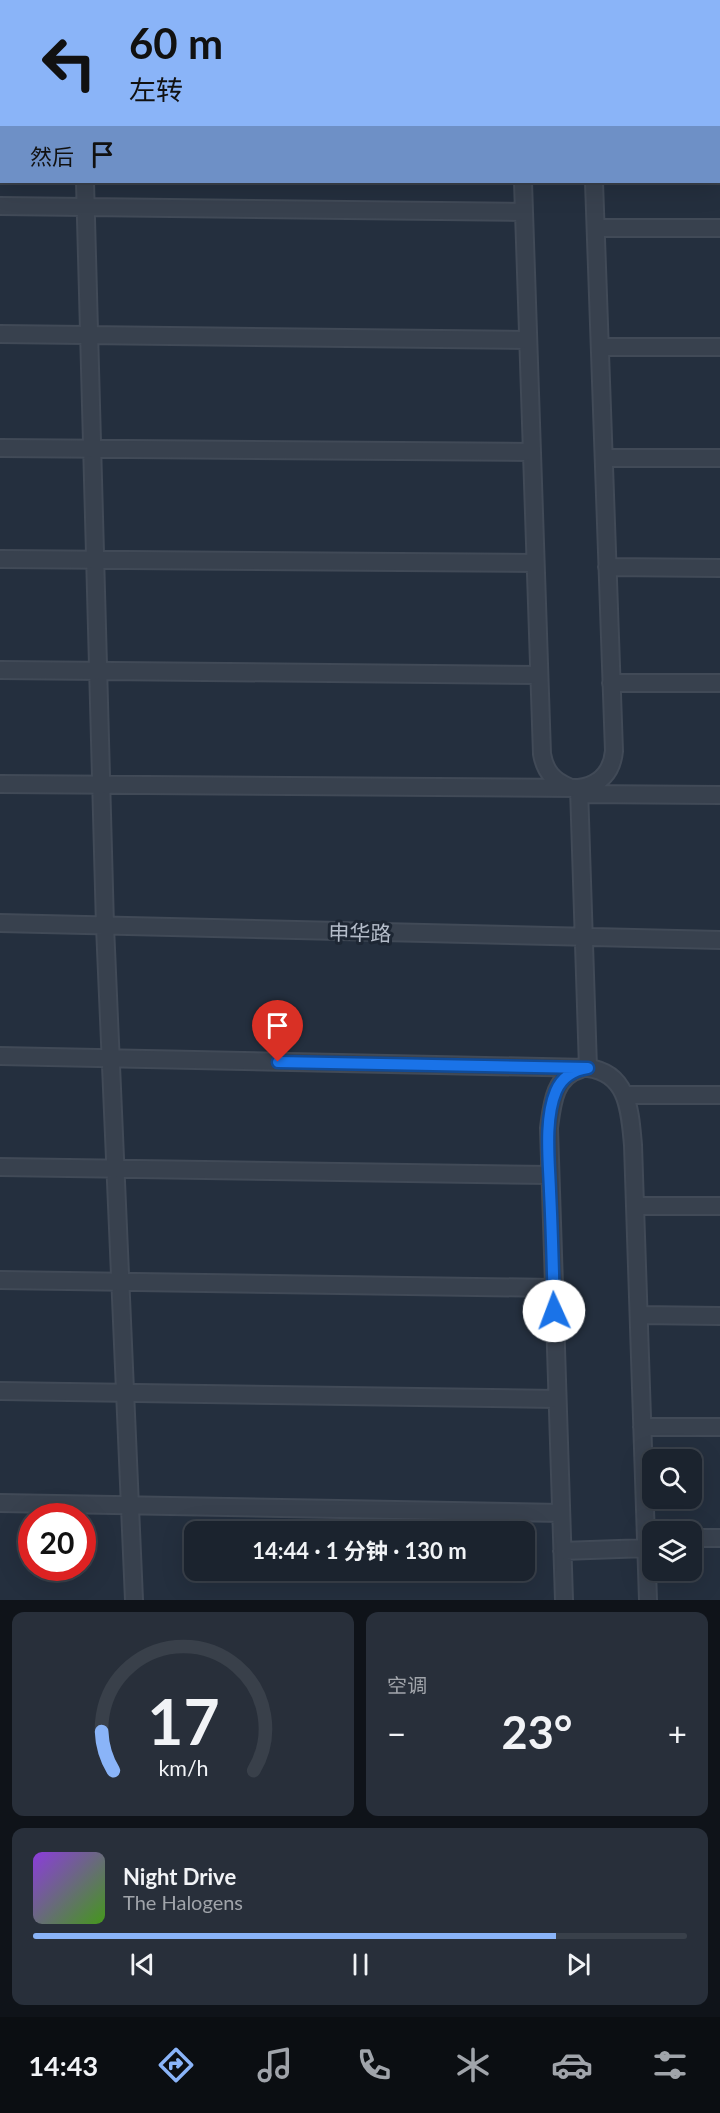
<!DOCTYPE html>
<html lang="zh">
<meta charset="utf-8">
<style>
:root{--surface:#1b232e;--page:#282f3a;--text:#f1f3f6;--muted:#a0a4aa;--line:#39404a;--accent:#8ab4f8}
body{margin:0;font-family:Lato,"Noto Sans SC",sans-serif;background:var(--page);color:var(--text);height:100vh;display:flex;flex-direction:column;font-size:22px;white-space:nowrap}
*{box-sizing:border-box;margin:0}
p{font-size:20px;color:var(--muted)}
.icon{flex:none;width:33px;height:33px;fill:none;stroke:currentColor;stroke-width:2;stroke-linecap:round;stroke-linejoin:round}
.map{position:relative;height:1600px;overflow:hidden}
.drawer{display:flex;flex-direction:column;gap:12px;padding:12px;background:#0f1319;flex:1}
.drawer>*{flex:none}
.guide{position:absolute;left:0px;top:0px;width:720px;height:183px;box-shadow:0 6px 24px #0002,0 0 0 2px var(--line);background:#8ab4f8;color:#111;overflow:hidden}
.buttons{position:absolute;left:642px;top:1449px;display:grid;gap:12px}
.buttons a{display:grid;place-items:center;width:60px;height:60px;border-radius:12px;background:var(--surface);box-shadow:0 6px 24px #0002,0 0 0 2px var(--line);font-size:30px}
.speed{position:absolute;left:18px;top:1503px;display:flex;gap:12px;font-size:30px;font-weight:700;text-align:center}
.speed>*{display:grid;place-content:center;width:78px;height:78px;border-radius:50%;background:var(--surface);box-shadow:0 6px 24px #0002,0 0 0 2px var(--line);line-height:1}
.speed .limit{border:9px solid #d22;background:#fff;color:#111}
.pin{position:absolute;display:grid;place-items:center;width:51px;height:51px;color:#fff;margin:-62px -26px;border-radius:50% 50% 50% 0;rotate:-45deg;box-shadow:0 0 6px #0007}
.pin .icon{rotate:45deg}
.me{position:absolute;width:66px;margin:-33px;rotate:358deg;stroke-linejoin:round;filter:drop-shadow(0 0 4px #0008)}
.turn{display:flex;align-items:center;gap:21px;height:126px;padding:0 30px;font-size:27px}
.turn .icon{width:78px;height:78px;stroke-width:2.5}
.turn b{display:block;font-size:42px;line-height:51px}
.then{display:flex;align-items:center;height:57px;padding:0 30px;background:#0003;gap:12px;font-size:22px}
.big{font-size:45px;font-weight:700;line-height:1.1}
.drawer .tile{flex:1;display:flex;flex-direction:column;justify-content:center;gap:9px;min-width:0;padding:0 21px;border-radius:12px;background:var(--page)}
.drawer .dial{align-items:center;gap:0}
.dial svg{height:156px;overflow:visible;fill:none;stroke:var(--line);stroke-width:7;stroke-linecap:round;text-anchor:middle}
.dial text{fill:var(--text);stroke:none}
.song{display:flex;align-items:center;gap:18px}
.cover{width:72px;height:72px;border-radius:9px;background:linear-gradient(135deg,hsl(270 70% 55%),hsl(100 70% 35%))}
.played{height:6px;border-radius:3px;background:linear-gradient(90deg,var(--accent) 80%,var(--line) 80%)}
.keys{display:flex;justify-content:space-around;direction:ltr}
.heat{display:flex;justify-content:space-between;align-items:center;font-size:33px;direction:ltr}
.drawer .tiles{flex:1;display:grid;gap:12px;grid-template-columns:1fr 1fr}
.tile:last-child{grid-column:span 2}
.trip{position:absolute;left:184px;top:1521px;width:351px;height:60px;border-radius:12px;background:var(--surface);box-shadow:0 6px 24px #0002,0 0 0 2px var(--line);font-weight:700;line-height:60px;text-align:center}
.dock{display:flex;height:96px;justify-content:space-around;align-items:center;background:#0b0e12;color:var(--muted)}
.dock .icon{width:42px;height:42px}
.dock .active{color:var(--accent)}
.dock b{font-size:27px;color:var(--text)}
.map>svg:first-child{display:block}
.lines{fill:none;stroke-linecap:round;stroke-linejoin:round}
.lane-casing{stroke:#414a57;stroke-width:20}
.lane{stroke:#38414e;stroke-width:16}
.route-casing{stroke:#114b97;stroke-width:15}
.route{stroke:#1a73e8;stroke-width:10}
.labels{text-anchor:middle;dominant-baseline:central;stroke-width:6;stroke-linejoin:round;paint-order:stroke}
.street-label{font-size:21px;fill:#b4bcc9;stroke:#1d2633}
</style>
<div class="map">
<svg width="720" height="1600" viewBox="0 0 720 1600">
<rect width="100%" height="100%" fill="#242f3e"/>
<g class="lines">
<g class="lane-casing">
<path id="lane" d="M81,0V2
M516,0L517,2
M588,0V2
M718,7H720
M0,94H2
M718,119H720
M85,182L105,926L134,1600
M523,182L542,754C545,771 553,781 569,787
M0,206L524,212
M596,228H720
M0,334L528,340
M600,347H720
M0,448L532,452
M604,458H720
M0,559L535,563
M607,567L720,568
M0,670L539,675
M611,683H720
M0,784L579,788C600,785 612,772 614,751L594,182
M579,788L588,1068
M580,794L720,795
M0,923L720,940
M0,1056L588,1068C629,1073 630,1113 633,1145L648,1600
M624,1095H720
M0,1167L550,1175
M635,1206H720
M0,1280L553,1288
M639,1315L720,1316
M0,1391L557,1399
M642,1427H720
M0,1503L561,1513
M692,1538H720
M562,1551L647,1548
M564,1600L549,1128C552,1105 554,1076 581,1069"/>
</g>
<use href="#lane" class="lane"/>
</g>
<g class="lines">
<g class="route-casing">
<path id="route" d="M278,1062L588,1068C574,1070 562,1077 556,1091C544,1119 549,1161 550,1191C552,1231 553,1271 554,1311"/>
</g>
<use href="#route" class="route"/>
</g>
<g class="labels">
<g class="street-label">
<text transform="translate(360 932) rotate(1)">申华路</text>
</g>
</g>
</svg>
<div class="buttons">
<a><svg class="icon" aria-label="search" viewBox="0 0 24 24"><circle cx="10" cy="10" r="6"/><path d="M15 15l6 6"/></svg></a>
<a><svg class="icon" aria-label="layers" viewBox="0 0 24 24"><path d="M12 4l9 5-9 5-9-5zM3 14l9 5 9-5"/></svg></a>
</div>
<div class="speed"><div class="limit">20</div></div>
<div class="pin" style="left:278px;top:1062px;background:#d93025"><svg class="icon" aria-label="arrive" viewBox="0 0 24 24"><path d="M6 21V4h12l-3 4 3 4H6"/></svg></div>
<svg class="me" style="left:554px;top:1311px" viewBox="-20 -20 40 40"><circle r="19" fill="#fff"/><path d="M0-13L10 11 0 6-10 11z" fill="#1a73e8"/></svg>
<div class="trip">14:44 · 1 分钟 · 130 m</div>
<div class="guide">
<div class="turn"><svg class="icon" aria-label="left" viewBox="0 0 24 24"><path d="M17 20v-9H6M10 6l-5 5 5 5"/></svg><div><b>60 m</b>左转</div></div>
<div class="then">然后<svg class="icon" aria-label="arrive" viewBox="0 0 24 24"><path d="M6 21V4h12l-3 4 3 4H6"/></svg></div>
</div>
</div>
<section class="drawer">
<div class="tiles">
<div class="tile dial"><svg viewBox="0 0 100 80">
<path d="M14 69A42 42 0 1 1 86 69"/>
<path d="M14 69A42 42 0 0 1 8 49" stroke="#8ab4f8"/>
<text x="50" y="56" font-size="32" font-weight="700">17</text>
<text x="50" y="72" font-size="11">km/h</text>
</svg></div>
<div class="tile"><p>空调</p>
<div class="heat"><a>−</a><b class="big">23°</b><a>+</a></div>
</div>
<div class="tile">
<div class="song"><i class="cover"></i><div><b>Night Drive</b><p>The Halogens</p></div></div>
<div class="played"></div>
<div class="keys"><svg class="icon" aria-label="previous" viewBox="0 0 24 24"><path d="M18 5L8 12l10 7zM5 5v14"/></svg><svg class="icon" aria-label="pause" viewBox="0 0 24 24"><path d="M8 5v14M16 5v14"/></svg><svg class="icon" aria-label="next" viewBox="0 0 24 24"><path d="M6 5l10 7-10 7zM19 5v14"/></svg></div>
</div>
</div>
</section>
<nav class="dock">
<b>14:43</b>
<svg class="icon active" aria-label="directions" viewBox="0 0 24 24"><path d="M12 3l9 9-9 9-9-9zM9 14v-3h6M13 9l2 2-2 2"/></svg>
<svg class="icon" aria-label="music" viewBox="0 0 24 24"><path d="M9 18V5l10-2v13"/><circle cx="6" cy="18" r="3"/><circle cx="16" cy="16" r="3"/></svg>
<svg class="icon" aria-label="phone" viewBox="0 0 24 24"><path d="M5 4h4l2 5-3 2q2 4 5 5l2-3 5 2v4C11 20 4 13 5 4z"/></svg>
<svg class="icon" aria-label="climate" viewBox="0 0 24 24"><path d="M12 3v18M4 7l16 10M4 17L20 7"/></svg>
<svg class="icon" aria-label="car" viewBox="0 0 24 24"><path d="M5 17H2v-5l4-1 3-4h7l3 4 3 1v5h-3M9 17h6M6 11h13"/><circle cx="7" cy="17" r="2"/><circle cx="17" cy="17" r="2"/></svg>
<svg class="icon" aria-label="filters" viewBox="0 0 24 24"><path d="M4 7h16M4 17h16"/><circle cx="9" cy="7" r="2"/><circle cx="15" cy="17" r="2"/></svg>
</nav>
